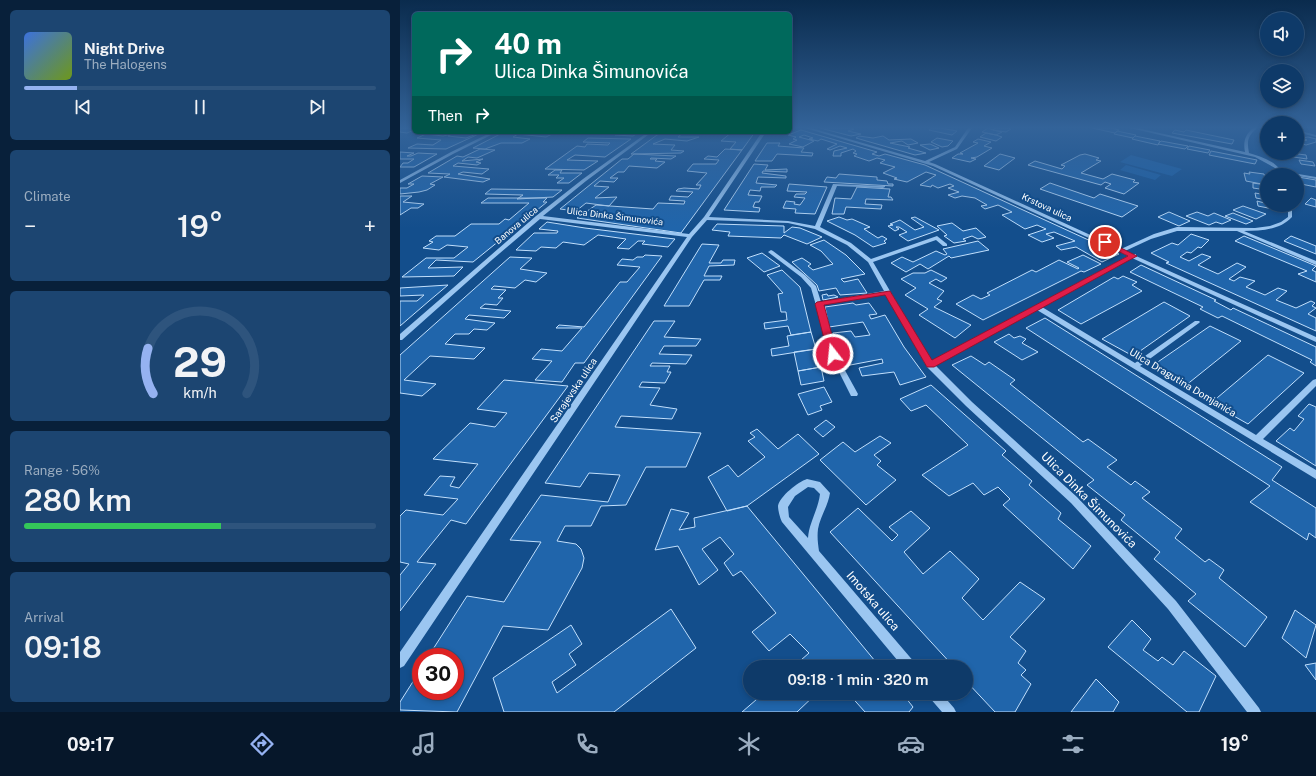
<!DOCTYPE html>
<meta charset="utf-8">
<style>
:root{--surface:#0e3a69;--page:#1c4571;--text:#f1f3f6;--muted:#9badc0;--line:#2e547d;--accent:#95b2f1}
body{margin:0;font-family:"Public Sans",sans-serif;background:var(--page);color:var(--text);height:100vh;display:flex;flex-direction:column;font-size:15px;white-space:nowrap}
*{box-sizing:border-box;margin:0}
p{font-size:13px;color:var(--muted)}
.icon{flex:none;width:22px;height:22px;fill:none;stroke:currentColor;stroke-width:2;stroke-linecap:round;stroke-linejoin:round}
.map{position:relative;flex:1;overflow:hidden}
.sheet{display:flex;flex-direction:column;gap:10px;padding:10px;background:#08203a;width:400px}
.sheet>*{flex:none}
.banner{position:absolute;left:12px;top:12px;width:380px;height:122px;border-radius:6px;box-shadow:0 2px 6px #0003,0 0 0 1px var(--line);background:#00695c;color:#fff;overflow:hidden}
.controls{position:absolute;left:860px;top:12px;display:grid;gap:8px}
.controls a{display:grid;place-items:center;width:44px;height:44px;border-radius:50%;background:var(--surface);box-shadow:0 2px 6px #0003,0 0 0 1px var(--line);font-size:20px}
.speed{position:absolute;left:12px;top:648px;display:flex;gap:8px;font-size:20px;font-weight:700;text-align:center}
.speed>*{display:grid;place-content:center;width:52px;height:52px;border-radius:50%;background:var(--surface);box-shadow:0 2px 6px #0003,0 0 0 1px var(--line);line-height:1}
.speed .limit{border:6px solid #d22;background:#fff;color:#111}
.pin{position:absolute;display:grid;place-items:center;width:34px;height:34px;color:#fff;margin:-17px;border:2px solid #fff;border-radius:50%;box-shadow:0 1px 4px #0007}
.me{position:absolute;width:44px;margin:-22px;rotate:344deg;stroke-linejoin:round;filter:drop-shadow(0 0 3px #0008)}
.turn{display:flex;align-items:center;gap:14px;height:84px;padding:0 16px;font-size:18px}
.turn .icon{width:52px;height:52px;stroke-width:2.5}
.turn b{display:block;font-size:28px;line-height:34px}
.then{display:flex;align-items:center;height:38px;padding:0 16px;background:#0003;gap:8px;font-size:15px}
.big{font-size:30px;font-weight:600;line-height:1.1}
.sheet .widget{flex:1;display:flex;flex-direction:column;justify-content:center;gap:6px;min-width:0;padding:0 14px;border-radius:6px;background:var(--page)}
.sheet .dial{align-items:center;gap:0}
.dial svg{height:104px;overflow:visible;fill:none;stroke:var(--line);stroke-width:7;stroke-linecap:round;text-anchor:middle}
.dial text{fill:var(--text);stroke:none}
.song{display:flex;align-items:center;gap:12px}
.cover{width:48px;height:48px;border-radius:6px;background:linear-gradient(135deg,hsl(220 70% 55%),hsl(80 70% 35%))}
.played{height:4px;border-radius:2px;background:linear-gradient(90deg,var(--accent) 15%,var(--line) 15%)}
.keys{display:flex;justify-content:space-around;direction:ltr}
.heat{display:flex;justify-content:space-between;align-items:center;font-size:22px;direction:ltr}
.charge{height:6px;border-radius:3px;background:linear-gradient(90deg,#34c759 56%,var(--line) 0)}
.trip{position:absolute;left:343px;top:660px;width:230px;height:40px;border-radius:20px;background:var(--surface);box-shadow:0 2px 6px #0003,0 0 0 1px var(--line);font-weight:600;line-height:40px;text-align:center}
.menu{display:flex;height:64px;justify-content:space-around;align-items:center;background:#06172a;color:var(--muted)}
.menu .icon{width:28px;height:28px}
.menu .on{color:var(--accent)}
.menu b{font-size:18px;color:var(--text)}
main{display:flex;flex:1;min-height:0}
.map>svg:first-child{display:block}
.green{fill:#1b60a6}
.building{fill:#2065ab;stroke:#c1dffc}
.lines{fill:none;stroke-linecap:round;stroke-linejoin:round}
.minor{fill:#9bc6f1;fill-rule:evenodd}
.route{fill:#e11d48;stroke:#92132f}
.labels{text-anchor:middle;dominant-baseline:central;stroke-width:4;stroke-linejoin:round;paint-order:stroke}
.far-street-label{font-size:9px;fill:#fff;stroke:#134e8c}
.street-label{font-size:10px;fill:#fff;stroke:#134e8c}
.near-street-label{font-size:12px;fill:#fff;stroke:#134e8c}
</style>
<main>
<section class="sheet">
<div class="widget">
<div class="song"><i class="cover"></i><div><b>Night Drive</b><p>The Halogens</p></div></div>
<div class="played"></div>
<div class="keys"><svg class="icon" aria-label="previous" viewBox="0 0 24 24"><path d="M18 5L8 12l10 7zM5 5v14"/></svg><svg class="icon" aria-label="pause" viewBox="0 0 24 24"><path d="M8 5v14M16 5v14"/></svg><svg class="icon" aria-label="next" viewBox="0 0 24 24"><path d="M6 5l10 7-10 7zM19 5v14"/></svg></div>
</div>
<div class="widget"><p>Climate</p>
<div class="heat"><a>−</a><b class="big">19°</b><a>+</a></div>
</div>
<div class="widget dial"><svg viewBox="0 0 100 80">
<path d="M14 69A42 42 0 1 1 86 69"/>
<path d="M14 69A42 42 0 0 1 10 34" stroke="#95b2f1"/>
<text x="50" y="56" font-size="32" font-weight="700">29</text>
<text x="50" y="72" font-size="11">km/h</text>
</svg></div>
<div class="widget"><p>Range · 56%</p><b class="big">280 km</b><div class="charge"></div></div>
<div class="widget"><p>Arrival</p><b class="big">09:18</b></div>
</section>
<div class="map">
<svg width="916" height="712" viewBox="0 0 916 712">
<rect width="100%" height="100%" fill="#134e8c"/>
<path class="green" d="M731,155L782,169L772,176L720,162Z
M726,165L761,175L755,180L720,170Z"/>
<path class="building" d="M0,128H14V130L7,133L0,132Z
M420,128H450L454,129L448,131L461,134L451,136Z
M532,128H540L557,131L552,135L529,130Z
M588,128L593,130L602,132L596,135L582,132Z
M595,128H608L611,129L606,132L593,130Z
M692,128H711L719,130L715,133Z
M401,130L477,152L472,154L479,156L485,154L525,165L719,254L702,262L676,247L661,250L656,246L675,241L654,232L646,234L654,238L642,242L628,235L646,229L637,225L625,229L602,215L612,212L598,205L585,209L581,206L587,205L575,198L562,196L555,198L548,195L559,192L548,188L554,186L550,184L538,188L532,185L531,187L520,185L536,175L526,172L507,182L494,179L497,178L483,173L495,167L480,163L485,160L477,158L469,161L454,156L457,154L453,153L456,151L453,149L441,153V156H433L434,151L447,148L440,146L430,150L427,149L437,144L421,139L418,141L409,139L413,138L404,135L399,137L414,141L403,147L389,144L397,140L393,139L396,137L388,135Z
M775,130L784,132L786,130L834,140L832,144L772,133Z
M717,131L736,135L733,138L714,134Z
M76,132H83L46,149L8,148L17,144L33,145L41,140L17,138L26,134L43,136L52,134L48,136L66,138L79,133Z
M104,132H137L152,134L146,137L118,134L113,137L130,139L122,143H101L85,149L73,148Z
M220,132H240L233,136L215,135Z
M266,132H284L278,137H299L287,141L265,139L253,144L275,145L271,150L284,151L281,153L231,154L257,135Z
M332,132H355L342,150L330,149L336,142L321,141Z
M586,133L596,135L602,137L596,141L580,137Z
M459,136L473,138L483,136L489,140L511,139L518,143L508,145L502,141L490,143L510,147L508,148L526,153L515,155L456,138Z
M735,136L760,141L758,145L732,139Z
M908,137L916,139V142L906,145L897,142L907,140L902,138Z
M188,138L231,139L205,157L175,155L167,160L198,161L184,170L145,169L177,146L185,147L187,144L208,145L210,143L183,142Z
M537,138L553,141L548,146L542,147L531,142Z
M578,139L591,142L584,146L592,148L577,157L571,158L576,159L570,162L552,158L558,154H563L560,153L578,143L573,142Z
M761,141L788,146L785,149L758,144Z
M367,143H380L378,146L404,148L401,152L413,153L412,156L377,154L372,161H355Z
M530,144L539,148L530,150L520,145Z
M789,146L810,150L808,153L787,149Z
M80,149L95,150L77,158L68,157L62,161L83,159L76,162L81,163L77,165L58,163L53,166L89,169L82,174L63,172L58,174L90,179L83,182L44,177L50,174L28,173L57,156L63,157Z
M325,149L342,150L281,233L177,218L196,205L253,209L258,203L284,204L285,201L269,200L271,196L288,197L293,192L276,191L278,189L284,188L299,189L301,185H296L307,173L287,171L293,164H316L319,160L304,159L308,156L317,157Z
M811,151L857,160L855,164L809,155Z
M897,151L898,154L906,155L907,159L887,156L886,153H897Z
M0,152L14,153L7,156H11L18,153L37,154L14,167H0L3,163H8L14,159H0Z
M234,154L276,156L271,159L251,158L250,159H257L255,161L265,162L257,168L229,166L224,172H218L210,178H218L214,182L200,181L194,186L209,187L195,198L217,197L209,206L186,203L176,211L160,209L222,159H228Z
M600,154L615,158L599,170L584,166Z
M685,154L699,158L696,160L701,161L681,173L703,179L712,174L735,180L733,182L739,183L724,194L705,188L711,184L705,182L701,185L628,165L635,161L662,169L665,166L661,165L680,155Z
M899,160L913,162L915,166L901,164Z
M354,164L368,165L365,170L387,169V172L363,171L362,173L386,176V178L358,177L356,183L377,185L375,187H361L360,191L350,190L348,195L362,196L359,202H355L353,207L360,208L359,212L324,210Z
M155,170H162L160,173H182L169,183H157L164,178H156L159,175H148Z
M849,172L864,174L867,185L846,181L844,173L850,174Z
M439,174L477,177V180L487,181L488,184H493V186L424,182L427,177L436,178Z
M22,176L43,177L30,184L35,185L27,190L19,192L0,194V188H7L14,184H8Z
M898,177L916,180V187L901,184Z
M650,183L694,198L700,194L738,206L722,217L640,189Z
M853,183L866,185L867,190L853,188Z
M389,184L427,187L415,214L395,213L396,209L383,208L386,201L395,202L394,204L400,205L405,198L394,197L396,194H405L407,192L387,191Z
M457,187L490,189L488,197H491L493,200L466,199L465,204L482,205L481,209L446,207L444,214H432L435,198L451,199Z
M91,189L162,190L153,197L117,199L123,195L85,194Z
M855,193L867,195V200L856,198Z
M0,196H12L3,202L24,204L18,208H11L0,215Z
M88,198H147L143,202H147L73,262L36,260L28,268L63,267L54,276L2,277L26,258H54L68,247L47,245L39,250L23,248L33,242L29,241L36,236H55L71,224H99L105,219L109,220L129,203H81Z
M911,198L916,200V207L905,204Z
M857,201L872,205L873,209L858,206Z
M843,206L866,214L856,219L833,210Z
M769,212L790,221L779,226L758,217Z
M797,212L808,216L814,213L831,220L822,224L816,222L809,225L786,216Z
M833,213L853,221L846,224L825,216Z
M439,217L447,220L452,219L470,227L464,229L478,238L482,236L487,239L484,241L486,243L473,247L455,235L427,221Z
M515,217L539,230L508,241L499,235L507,232L499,227H496L499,229L495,231L488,226L493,225L490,224L500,220L515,230L524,227L511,218Z
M147,222L185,228L275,239L268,247L242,244L245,241H238L229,249L217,248L226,239L198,235L184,245L163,242L156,248L141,247L136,251L116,250L134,233H157L158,231L139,229Z
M552,223L563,231L576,228L586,237L578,239L572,236L563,239L566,241L554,243L544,236L547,235L537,226Z
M317,224L384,226V233L392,227L400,228L422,237L407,244L384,235L381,238L328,236L330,232L312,230Z
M791,234L809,240L801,248L798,247L791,253L787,252L780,257L789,261L802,254L811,257L798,265L818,274L837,263L846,267L829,279L834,281L840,277L855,281L846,287L865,295L878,288L887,291L876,300L896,308L911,301L915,303L912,306L916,308L908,314L916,318V331L766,263L769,262L751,253L772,243L778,245Z
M844,236L916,266L912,270L916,272V282L898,274L907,271L835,241Z
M891,236L916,246V254L884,241Z
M424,240L446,255L465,274L441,279L444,282L458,279L467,293L440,295L436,288L419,291L417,285L392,262L402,258L411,264L408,266L413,270L433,264L421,251L410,245Z
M578,241L589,250L551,258L549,256L528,269L520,264L506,272L491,263L502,257L513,262L536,251L545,255L547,254L543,249Z
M302,244L319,245L309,263H321L323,260H335L334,265L309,266L304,276H322L320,280H304L289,306H264Z
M362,253L380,266L364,272L347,258Z
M245,255L262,256L184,363H175L162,382L135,380L152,361L132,359L141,349L162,351L182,328H156L159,325L184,327L220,282H227L240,267L217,265L222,259L233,260L237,257H243Z
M683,255L701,264L684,272L681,271L583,320L556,304L573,295L581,299L590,295L587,293L632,270L636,272L659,260L678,269L679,268L667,262Z
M110,257L132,258L120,269L147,273L136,282L125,280L115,288L94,286L91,289L106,290L98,298H103L97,305L85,304L80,308L111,311L104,318L69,315L65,319L95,323L87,330L74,329L69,334H55L45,344L85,348L74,359L30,356L4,380L36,384L22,396L0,393V355Z
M741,265L816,300L814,301L831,310L833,308L916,347V366L910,362L912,360L822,316L818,318L800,309L803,307L730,272Z
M382,270L400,287L411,332L391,335L388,326L365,329L364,323L387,320L386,312H381L378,294L383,293L367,275Z
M531,270L547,278L541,282L536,279L529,283L544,291L537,299L542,301L534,307L571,325L555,338L519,315L528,309L505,295L516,288L501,279L513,273H525Z
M723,276L737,282L732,285L742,291L681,324L658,310L714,277L718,279Z
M48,285L29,301L0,326V301H17L24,295L0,296V288Z
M427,294L428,296L434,295L438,297L423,300L422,295Z
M764,302L790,316L733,356L702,339Z
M453,303L456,305L469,303L477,314L469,315L471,319L485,315L504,347L526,377L500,385L494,372L462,376L459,368L483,363L482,359L445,366L437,353L433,333L451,331L455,337L470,335L463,322L429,327L425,307Z
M645,318L882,467L872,480L916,508V538L909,533L907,540L850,502L870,486L626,328Z
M254,321H275L264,337L301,339L296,346H264L259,354L292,355L286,364L252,363L250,366H270L267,372H271L265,383L242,382L239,387L260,388L250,405L277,409L272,419L221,416L215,427L301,433L286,467H246L226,505L201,506L191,526H165L157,541L176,544L181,549L184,558L182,568L148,630L103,626L57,712L0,710V702L21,669V691H55V657H28L67,596L104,602L141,542L110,540L141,495L208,502L220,475L189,473L180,487L145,483Z
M810,326L841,341L785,386L752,366Z
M411,332L416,349L372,356L371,349L389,346L387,336Z
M609,334L614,338L620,336L626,339L622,343L638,352L622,360L594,342Z
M416,349L421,367L398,371L394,352Z
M868,355L904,373L848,424L811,403Z
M571,356L585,365L589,362L615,380L610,384L683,442L688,439L717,460L707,467L731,485L735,481L750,492L742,498L782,529L775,538L805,562L809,559L824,570L819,578L867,617L845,647L788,601L796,594L754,559L760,552L721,520L725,515L687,485L694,480L552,365Z
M421,367L424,381L401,385L398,371Z
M104,380L168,386L66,524L51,520L17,562L36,564L0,611V575L9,564L0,562V516L6,510L43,515L58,499L24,495L40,476L55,477L50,486L59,488L78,464L33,459L70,423L95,427L107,413L77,409Z
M531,385L606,451L602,455L632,481L629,485L661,513L658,519L691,546L673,569L603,505L610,499L598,487L584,495L573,483L549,496L522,475L568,445L526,405L511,411L500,399Z
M424,387L432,402L420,406L422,410L408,415L398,394Z
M909,404L916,407V466L876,441L890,428L894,431L904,419L898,416Z
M426,420L435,427L423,437L414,429Z
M357,429L378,449L398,434L419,454L347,506L327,511L308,477L328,465L338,477L365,457L348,441L355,437L350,433Z
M480,436L491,443L474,455L481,461L477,465L496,480L466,505L420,460L443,442L455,452Z
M347,506L480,667H393L409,653L390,634L369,651L352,632L376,613L341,571L333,576L324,563L334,554L320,537L302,549L318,570L299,585L278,546L255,550L271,509L289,513L279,530L295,527L294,518Z
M458,508L492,541L498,535L489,527L511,511L530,528L504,552L523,574L550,551L579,579L562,598L583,620L620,582L645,599L610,637L626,651L618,663L626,670L621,675L631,684L615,712H595L566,681V667H554L430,532Z
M271,609L296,648L214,712H104L93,678L171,625L182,644L169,654L176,665L152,682L157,693Z
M895,610L916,625L906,658L882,638Z
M732,620L751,639L743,650L758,661L762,657L773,665L784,651L816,676L799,712H787L708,647Z
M916,663V680L905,665Z
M696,679L719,702L713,712H671Z
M364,693H417L397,712H342Z
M448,693H502L513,707L509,712H465Z"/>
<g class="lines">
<path class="minor" d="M405,128H411L525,161L555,147L568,128H572L557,149L529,162L535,164L721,249L754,234L777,227L855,228L870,226L881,222L888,217V205H892V217C880,230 861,231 844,231L916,261V265L837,231H777L751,239L725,251L732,254H736V256L916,337V342L732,258L642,307L735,363L795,321H799L800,322L799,323L740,366L856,435L913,380L916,379V386L863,439L916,470V479L637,310L535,365L572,402L677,497L776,601L859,708L861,712H847L768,609L671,503L566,406L527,367L486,294L422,305L436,354L458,394L457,396H451L430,354L411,288L401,277L368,252L371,250L373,251L405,275L416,286L421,302L484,291L468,262L447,245L415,229L388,223L307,220L292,237L4,666L0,668V652L287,237L140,219L93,259L2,340H0V334L136,216L183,179L248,132H252L186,181L143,216L289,234L304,217L362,132H366L309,217L388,221L415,226L433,184L485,186V187L483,188L437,186L420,227L451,243L471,259L537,236L547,244V246H543L536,240L473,262L531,361L728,256L533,166Z
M730,128H737L845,152C843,142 845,135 853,128H857C847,137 847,141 849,153C860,156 875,161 881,171L916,177V179L897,176V175L883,174L884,175H880L875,168L855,157Z
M897,130L916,135V137L897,132Z
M92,132H97L53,154L0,183V180L51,152Z
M407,479L420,482L430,493C428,506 420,517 418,529C417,537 418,544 419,551L515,663L517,667H503L382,522C380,518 378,510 378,506C380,496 398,482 407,479ZM408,487L414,488L420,494C418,510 409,523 408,538L389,517L388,507L395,496Z
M527,693H541L554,708L556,712H542L529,697Z"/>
</g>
<linearGradient id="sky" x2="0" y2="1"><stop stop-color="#0a2b4d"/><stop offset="0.56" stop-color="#336399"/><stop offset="1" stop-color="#336399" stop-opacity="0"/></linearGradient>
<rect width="916" height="228" fill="url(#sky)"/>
<path class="route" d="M705,240L737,256L534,367H527L485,295L424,305L437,354L433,357L428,354L415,304L417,302L490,291L532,360L728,256L703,244L702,242Z"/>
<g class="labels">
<g class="far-street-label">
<text transform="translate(647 207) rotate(25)">Krstova ulica</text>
<text transform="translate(215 216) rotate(7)">Ulica Dinka Šimunovića</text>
<text transform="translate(116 225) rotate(-40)">Banova ulica</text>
</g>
<g class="street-label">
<text transform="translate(783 382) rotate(31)">Ulica Dragutina Domjanića</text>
<text transform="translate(173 390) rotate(-56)">Sarajevska ulica</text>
</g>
<g class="near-street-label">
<text transform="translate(689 500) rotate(45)">Ulica Dinka Šimunovića</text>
<text transform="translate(473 601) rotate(49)">Imotska ulica</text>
</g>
</g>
</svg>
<div class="controls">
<a><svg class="icon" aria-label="sound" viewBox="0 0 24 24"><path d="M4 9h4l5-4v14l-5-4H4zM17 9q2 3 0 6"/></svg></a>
<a><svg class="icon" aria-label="layers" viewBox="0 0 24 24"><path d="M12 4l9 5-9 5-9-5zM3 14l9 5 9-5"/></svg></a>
<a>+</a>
<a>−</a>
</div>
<div class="speed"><div class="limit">30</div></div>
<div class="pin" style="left:705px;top:242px;background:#d93025"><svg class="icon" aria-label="arrive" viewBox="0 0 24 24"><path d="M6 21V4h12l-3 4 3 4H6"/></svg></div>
<svg class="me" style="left:433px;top:354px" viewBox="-20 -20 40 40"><circle r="17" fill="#e11d48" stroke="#fff" stroke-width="3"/><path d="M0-11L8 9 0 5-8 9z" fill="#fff"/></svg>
<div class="trip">09:18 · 1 min · 320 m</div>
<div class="banner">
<div class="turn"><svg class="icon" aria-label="right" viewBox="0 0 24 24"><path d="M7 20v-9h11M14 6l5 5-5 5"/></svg><div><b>40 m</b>Ulica Dinka Šimunovića</div></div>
<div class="then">Then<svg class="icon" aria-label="right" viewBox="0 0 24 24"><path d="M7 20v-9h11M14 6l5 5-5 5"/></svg></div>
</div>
</div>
</main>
<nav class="menu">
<b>09:17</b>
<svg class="icon on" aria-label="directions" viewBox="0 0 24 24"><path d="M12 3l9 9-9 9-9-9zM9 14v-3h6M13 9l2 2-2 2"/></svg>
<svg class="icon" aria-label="music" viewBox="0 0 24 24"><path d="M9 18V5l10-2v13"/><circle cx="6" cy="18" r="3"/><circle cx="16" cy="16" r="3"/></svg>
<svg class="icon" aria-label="phone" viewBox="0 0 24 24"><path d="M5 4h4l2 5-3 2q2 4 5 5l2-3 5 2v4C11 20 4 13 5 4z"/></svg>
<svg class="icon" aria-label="climate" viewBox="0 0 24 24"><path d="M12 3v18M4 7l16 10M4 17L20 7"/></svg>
<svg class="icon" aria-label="car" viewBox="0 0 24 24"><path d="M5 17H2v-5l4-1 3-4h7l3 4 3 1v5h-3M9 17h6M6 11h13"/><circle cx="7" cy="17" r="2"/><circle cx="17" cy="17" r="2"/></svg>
<svg class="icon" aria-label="filters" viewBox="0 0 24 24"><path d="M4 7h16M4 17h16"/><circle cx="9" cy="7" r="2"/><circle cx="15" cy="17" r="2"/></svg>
<b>19°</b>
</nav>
